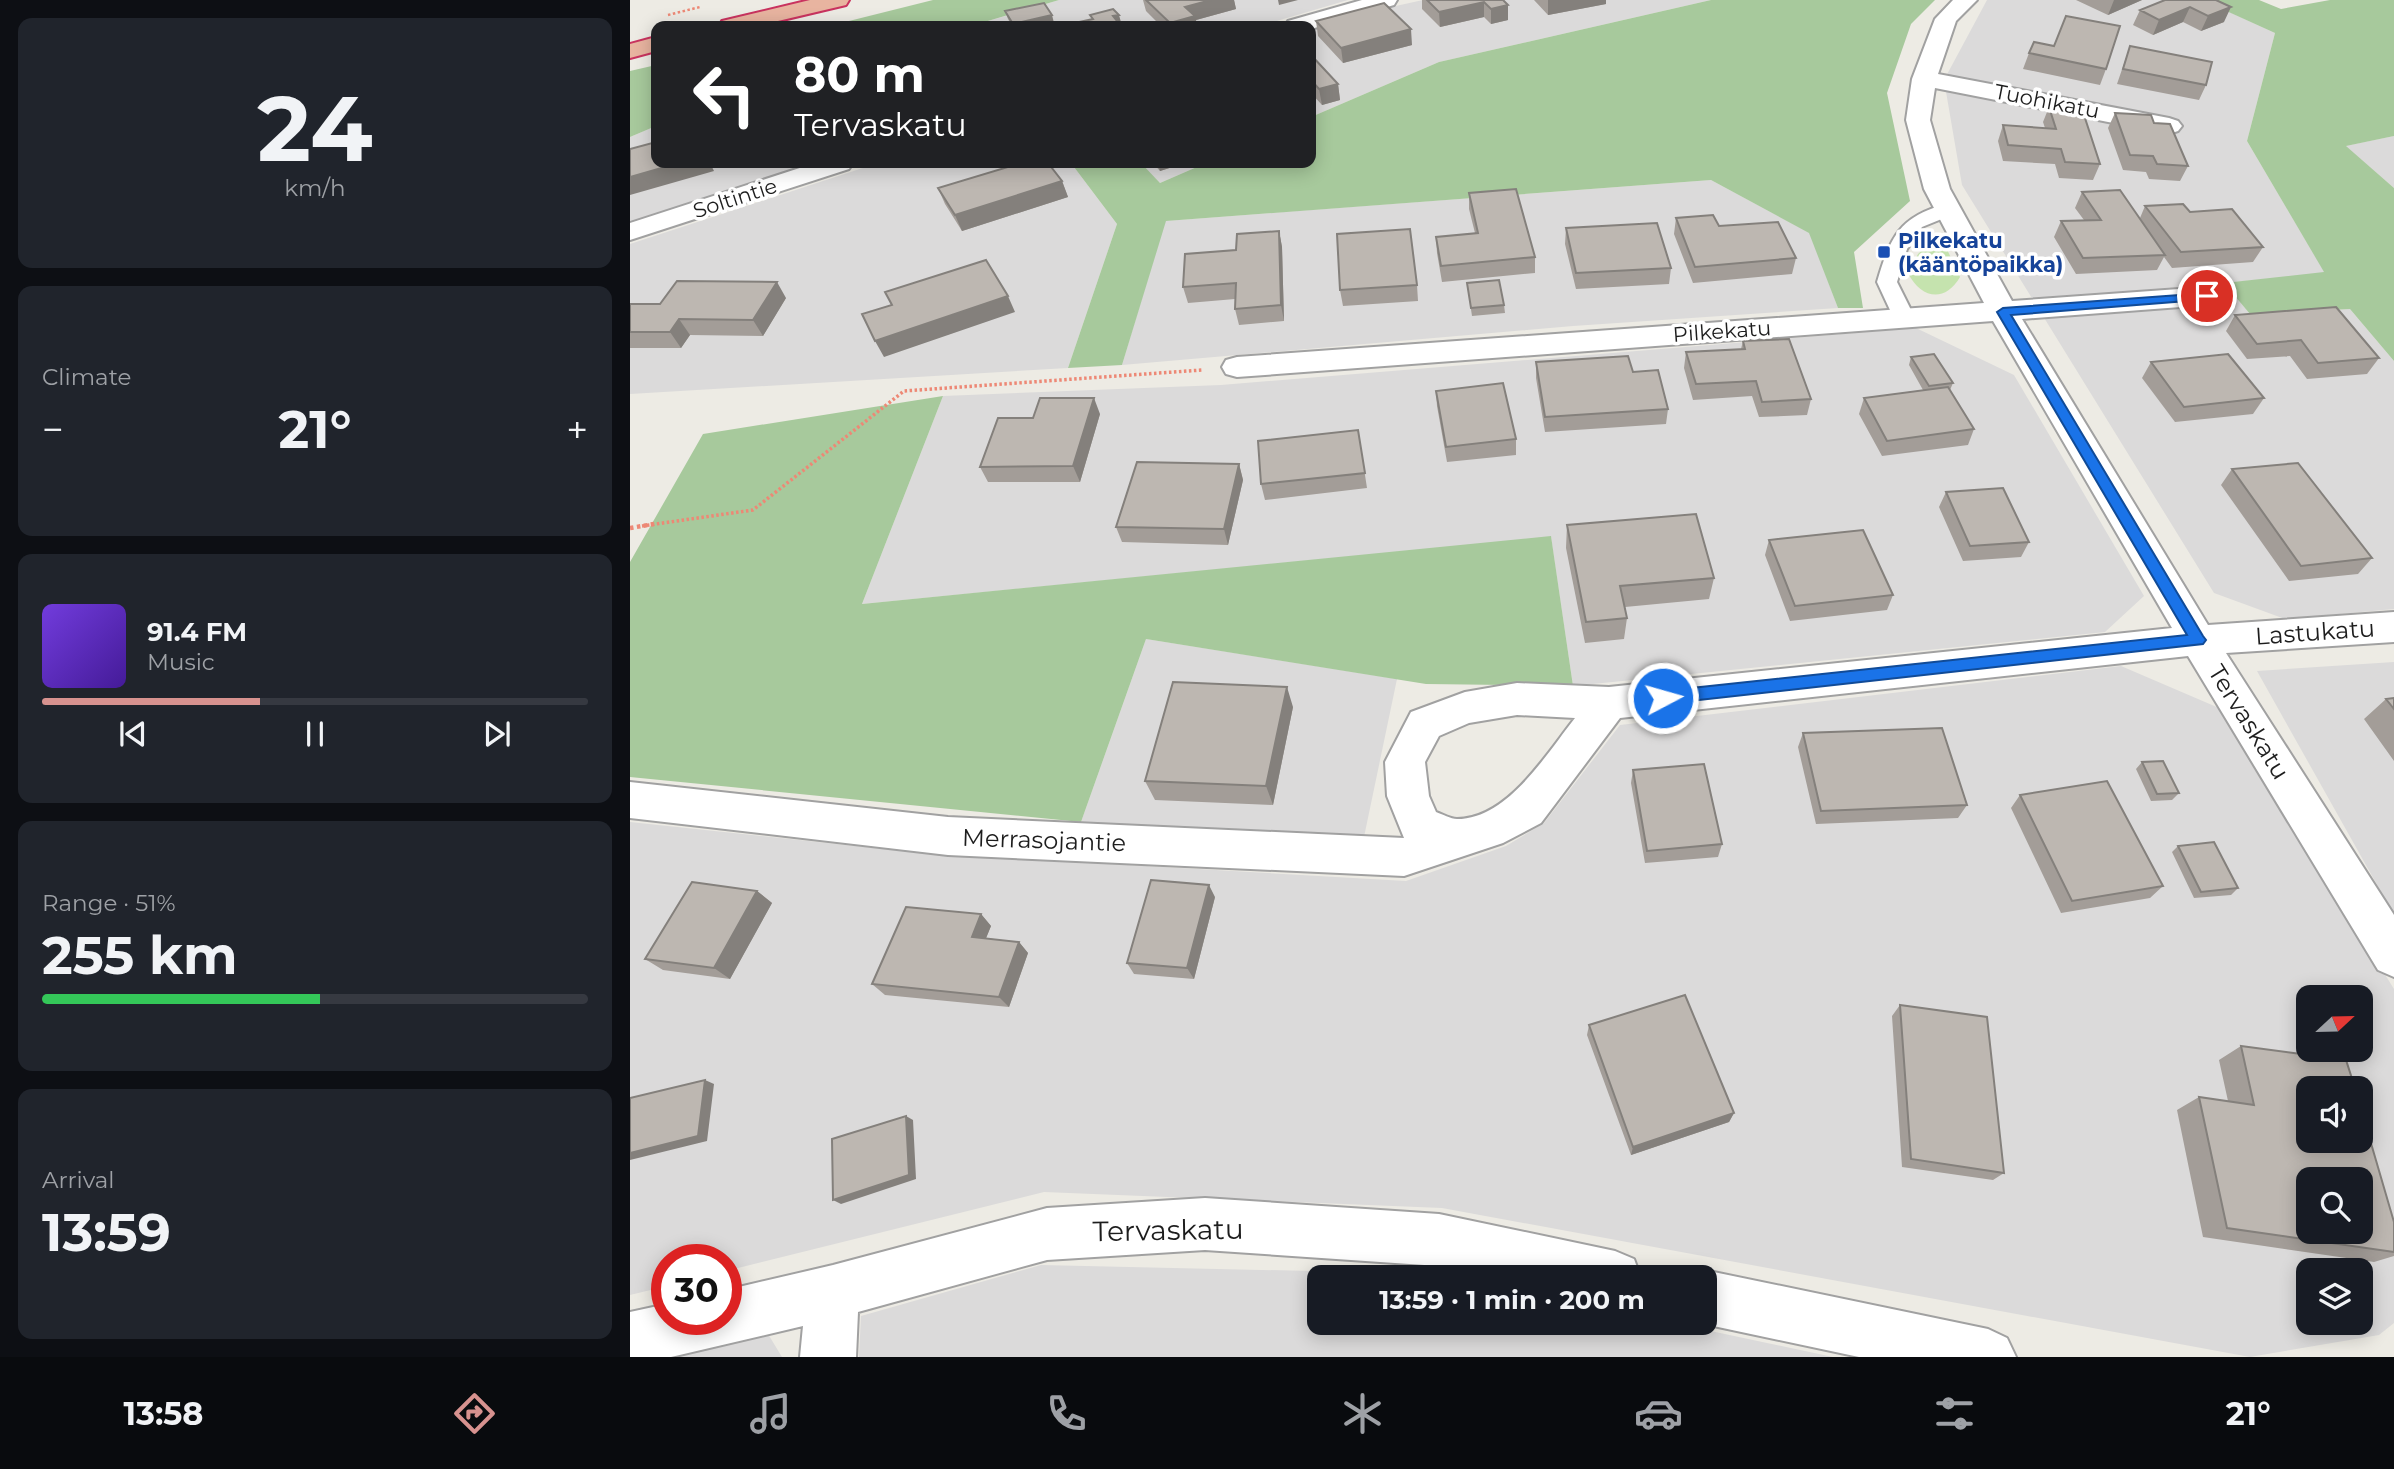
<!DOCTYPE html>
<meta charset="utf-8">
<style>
:root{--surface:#171b24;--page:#20242c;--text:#f1f3f6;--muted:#9ea1a6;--line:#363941;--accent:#d7928f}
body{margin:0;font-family:Montserrat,sans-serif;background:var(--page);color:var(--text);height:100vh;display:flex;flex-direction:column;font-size:26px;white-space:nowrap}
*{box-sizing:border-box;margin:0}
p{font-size:23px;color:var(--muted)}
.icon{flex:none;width:38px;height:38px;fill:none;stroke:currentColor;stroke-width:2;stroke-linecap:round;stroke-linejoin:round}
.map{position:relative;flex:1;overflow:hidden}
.panel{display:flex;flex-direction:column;gap:18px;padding:18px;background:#0d0f14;width:630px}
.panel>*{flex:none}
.guide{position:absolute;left:21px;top:21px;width:665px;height:147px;border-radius:14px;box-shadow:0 4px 18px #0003;background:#202124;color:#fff;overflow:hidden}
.needle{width:46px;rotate:68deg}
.buttons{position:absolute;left:1666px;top:985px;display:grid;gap:14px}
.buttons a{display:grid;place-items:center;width:77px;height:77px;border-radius:14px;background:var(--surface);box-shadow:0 4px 18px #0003;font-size:35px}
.speed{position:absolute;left:21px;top:1244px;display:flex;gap:14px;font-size:35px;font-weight:700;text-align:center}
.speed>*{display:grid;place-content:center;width:91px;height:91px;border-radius:50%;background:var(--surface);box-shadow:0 4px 18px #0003;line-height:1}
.speed .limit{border:10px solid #d22;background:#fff;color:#111}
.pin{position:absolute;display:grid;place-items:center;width:60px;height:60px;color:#fff;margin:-30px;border:4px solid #fff;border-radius:50%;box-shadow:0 2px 7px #0007}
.me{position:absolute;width:77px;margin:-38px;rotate:84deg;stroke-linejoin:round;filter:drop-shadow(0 0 5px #0008)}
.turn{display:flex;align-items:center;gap:24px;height:147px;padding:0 28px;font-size:32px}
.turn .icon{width:91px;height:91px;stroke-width:2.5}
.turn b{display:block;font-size:49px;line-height:60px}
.big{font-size:52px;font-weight:700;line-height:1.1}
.panel .tile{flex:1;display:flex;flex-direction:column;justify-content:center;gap:10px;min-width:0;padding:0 24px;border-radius:14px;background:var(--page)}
.panel .dial{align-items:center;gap:0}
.dial b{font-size:91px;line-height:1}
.song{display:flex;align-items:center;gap:21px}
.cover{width:84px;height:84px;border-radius:10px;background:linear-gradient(135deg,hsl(260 70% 55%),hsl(260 70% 35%))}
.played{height:7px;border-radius:4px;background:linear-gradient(90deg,var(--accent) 40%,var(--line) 40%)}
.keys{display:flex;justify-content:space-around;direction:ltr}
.heat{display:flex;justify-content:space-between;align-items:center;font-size:38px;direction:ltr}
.charge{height:10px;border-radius:5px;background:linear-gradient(90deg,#34c759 51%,var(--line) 0)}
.trip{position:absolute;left:677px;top:1265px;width:410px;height:70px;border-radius:14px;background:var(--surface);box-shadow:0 4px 18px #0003;font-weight:700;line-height:70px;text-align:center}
.dock{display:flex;height:112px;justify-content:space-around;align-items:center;background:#090b0e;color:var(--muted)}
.dock .icon{width:49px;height:49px}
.dock .selected{color:var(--accent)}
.dock b{font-size:32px;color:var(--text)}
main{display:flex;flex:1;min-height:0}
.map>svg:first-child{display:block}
.residential{fill:#dbdada;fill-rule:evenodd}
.grass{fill:#c5e3ae}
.forest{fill:#a7c99c}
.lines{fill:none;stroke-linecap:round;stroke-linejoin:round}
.service-casing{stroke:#a1a1a1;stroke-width:4}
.minor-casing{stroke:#a1a1a1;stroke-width:4}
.trunk-casing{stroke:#c9335f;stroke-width:4}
.path-far2{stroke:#ed8875;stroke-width:2.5;stroke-dasharray:2.5 2.5;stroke-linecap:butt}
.path-far1{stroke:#ed8875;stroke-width:3.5;stroke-dasharray:2.5 2.5;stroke-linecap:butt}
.path{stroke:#ed8875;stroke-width:4.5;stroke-dasharray:3.5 3.5;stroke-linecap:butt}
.service{fill:#fff;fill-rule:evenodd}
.minor{fill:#fff;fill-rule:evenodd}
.trunk{fill:#e8b4a0;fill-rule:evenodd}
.wall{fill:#a39d98}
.shaded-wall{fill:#84807c}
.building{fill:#bdb7b1;stroke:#84807c;stroke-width:2;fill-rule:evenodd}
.route{fill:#1a73e8;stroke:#114b97;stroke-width:2}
.transit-dot{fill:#1a4fb4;stroke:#fff;stroke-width:2.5}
.labels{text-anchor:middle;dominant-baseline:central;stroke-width:7;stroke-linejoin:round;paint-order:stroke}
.far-street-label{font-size:21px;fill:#1d1d1d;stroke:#fff}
.far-transit-label{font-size:21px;font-weight:bold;fill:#164399;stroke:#fff;text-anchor:start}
.street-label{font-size:24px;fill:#1d1d1d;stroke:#fff}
.near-street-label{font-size:28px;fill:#1d1d1d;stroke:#fff}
</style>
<main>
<section class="panel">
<div class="tile dial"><b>24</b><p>km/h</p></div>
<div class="tile"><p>Climate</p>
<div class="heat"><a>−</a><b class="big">21°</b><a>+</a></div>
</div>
<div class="tile">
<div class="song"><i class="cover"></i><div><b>91.4 FM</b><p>Music</p></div></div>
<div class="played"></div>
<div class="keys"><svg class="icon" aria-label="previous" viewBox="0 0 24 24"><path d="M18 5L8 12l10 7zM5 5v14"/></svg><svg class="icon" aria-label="pause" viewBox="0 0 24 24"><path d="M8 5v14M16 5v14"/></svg><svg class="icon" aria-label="next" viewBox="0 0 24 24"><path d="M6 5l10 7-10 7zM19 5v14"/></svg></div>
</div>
<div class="tile"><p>Range · 51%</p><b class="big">255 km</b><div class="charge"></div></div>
<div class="tile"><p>Arrival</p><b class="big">13:59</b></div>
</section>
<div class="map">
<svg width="1764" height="1357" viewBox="0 0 1764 1357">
<rect width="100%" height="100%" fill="#edebe4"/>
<path class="residential" d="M429,0H718L630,26H363L358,21Z
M793,0H1081L809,62L681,117V30L734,13Z
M1357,0H1587L1582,4L1645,33L1617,141L1695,273L1595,283L1620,314L1720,309L1764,361V609L1655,619L1584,593L1332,185L1314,80Z
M26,126V163H186L0,227V137Z
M1764,136V188L1715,146Z
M248,163H441L487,224L438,368L0,394V244Z
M510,163H576L530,183Z
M1081,180L1180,233L1208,308L943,326L492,365L535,221Z
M1286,328L1384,375L1514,596L1475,632L943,686L921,537L232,604L313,396L591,385Z
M516,639L767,679L734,837L451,822Z
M1764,662V915L1627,671Z
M1491,666L1589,708L1764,989V1323L1749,1335L1620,1357L812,1208L414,1192L96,1271V1260H37V1286L0,1295V822L291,853L776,881L876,846L914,823L990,725ZM1678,998H1731V1050H1678ZM1678,1088H1731V1141H1678ZM1678,1180H1731V1232H1678ZM1678,1270H1731V1323H1678Z
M411,1265L814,1274L829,1277L690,1278V1323H1043L1203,1357H229L231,1316Z
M138,1334L152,1357H44Z"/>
<path class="grass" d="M1308,236L1314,243L1330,277C1315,303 1291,299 1278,273L1288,254Z"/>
<path class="forest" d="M303,0H429L341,26H199Z
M1081,0H1305L1281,24L1257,93L1280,201L1224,252L1233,308H1208L1179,233L1081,180L536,221L492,365L438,368L487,224L441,163H511L530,183L576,163H681V117L809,62Z
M1587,0H1629L1651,9L1700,0H1764V136L1716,146L1764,188V361L1720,309L1620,314L1594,283L1694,272L1617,141L1645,33L1581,4Z
M26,65V126L0,137V71Z
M313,396L232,604L921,536L943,686L796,684L516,639L451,822L0,777V562L73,434Z"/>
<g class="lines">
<g class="service-casing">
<path id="service" d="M1317,204L1327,210L1324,214L1292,227L1277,249L1267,282L1285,318L1282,323H1266L1247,282C1260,238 1269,216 1317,204Z"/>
</g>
<g class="minor-casing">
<path id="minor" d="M732,0H767L764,5L681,29V26H655L658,21Z
M1323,0H1347L1326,21L1308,74L1539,118L1548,121L1552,126L1548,131L1539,134L1305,88L1300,120L1320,189L1382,301L1577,287L1587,290L1592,296L1587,302L1577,305L1392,319L1578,625L1764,612V642L1596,653L1764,915V977L1748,970L1558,656L990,718L911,823L873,843L774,876L318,855L0,818V782L318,817L774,838L757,796L755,762L781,712L835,692L887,683L979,687L1542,628L1363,321L607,377L596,374L592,367L596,360L607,357L1354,303L1294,189L1276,120L1282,79L1305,19ZM887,715L945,718C917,753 878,819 827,819C821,819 812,814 806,812L799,796L795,762L809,736L839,723Z
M185,163H223L219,169L0,240V223Z
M575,1198L809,1214L985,1251L1004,1259L1011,1278H861L809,1266L575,1250L417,1260L228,1312L226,1357H170L173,1326L41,1357H0V1312L37,1304V1320H96V1290L203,1265L417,1208Z
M1074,1270L1358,1329L1377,1338L1386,1357H1229L1074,1324V1278H1056Z"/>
</g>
<g class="trunk-casing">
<path id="trunk" d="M180,0H219L216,5L127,26H89L92,21Z
M26,37V51L0,58V44Z"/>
</g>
<path class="path-far2" d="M38,15L70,7"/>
<path class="path-far1" d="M12,526L123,510L274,391L572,370"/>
<path class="path" d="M0,528L24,524"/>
<use href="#service" class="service"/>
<use href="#minor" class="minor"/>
<use href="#trunk" class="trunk"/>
</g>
<path class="wall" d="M513,0H604L606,9L566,20L567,26H531L516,11Z
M792,0H873L878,5V20L861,24L854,17L810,27L792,9Z
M904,0H976V4L918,15Z
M1446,0H1512L1478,15Z
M1586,0L1594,22L1571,31L1553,22L1523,35L1503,25L1510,10Z
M375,11L424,23L410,26H382L378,19Z
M686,21L782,45L713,63L688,36Z
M1500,46L1576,85L1569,100L1487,84Z
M1399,53L1476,69L1470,85L1393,69Z
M681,55L708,84L710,100L692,105L681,93Z
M1419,107L1470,164L1463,180L1429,178L1425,164L1373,161L1368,141L1373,125L1415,128L1413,122Z
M1485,113L1558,166L1550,181L1519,179L1516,172L1493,170L1478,128Z
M373,163H418L432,181L438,197L332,231L315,204L308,188L375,168Z
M523,163H555L530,171Z
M1452,192L1510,218L1515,206L1560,212L1633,247L1623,262L1542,268L1534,257L1527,270L1446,274L1424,237L1431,221L1454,220L1445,208Z
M839,193L905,257V273L812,282L807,253L806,237L845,233L839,209Z
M1046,218L1089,226L1166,258L1162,274L1063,283L1044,234Z
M936,228L1041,268L1039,284L946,289L935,244Z
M649,231L652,247L654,321L609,325L605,309V299L558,303L553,287L606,250Z
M837,283L874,305L875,313L842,316Z
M787,285L788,301L713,306L710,290Z
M156,298L133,336L60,335L51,348H0V304H30Z
M1605,315L1749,358L1737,374L1677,379L1660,356L1617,359L1596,331Z
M1113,341L1181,399L1177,415L1129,417L1122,396L1063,400L1054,368L1056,352L1111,349Z
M1281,357L1323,383L1320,390L1344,429L1338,445L1252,456L1229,414L1234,398L1293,390L1279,365Z
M906,362L1003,372L1038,409L1036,424L915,432L906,378Z
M1521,362L1634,398L1623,414L1545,422L1512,378Z
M806,391L886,439V455L817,462L807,406Z
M470,414L450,482H358L350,467L403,418Z
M728,430L737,488L635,500L631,484Z
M609,464L613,480L598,545L492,542L486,527Z
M1602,469L1742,558L1728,574L1659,581L1591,485Z
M1316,492L1399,542L1391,557L1333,561L1309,507Z
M937,525L1084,578L1079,599L995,607L997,618L994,639L955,643L936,548Z
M1139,540L1263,595L1257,610L1160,621L1135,555Z
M1764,698V761L1734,719L1756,699Z
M663,707L643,805L525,800L515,781Z
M1173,733L1337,805L1328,818L1186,824L1168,747Z
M1512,762L1549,793L1542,800L1521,801L1506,769Z
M1003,770L1092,844L1088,857L1015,863L1001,783Z
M1390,795L1533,886L1520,898L1431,913L1381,808Z
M1548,846L1608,888L1601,895L1564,898L1542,852Z
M127,891L142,903L100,979L33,970L15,959Z
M585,897L564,979L504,974L497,963Z
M351,914L361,926L356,938L389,942L398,953L379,1007L255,995L242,984Z
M1270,1005L1374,1173L1363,1180L1272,1167L1262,1016Z
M959,1025L1104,1113L1099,1122L1001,1155L957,1035Z
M1611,1046L1764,1222V1256L1744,1262L1573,1237L1547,1110L1569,1097L1598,1101L1589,1060Z"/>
<path class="shaded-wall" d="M581,0H604L606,9L566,20L567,26H540V23L555,7Z
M648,0H668L649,5Z
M918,0H976V4L918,15Z
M1484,0H1512L1478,15Z
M854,2V17L810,27L809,12Z
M878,5V20L861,24V9Z
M1560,7L1553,22L1523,35L1529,20Z
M1601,7L1594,22L1571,31L1578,16Z
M422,15L424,23L410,26H384L383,24Z
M489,15L492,26L483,16Z
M781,29L782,45L713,63L711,48Z
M708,84L710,100L692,105L689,89Z
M49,163H80L84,171L0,195V177Z
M528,163H555L530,171Z
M432,181L438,197L332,231L325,215Z
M649,231L652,247L654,321L651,305Z
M147,282L156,298L133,336L123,320Z
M378,296L385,312L254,357L245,341Z
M49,319L60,335L51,348L40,332Z
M464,398L470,414L450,482L443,466Z
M609,464L613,480L598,545L594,529Z
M657,687L663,707L643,805L636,786Z
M579,885L585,897L564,979L557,968Z
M127,891L142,903L100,979L84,968Z
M351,914L361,926L352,948L342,937Z
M389,942L398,953L379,1007L369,997Z
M75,1080L84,1084L77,1141L0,1160V1153Z
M1104,1113L1099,1122L1001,1155L1003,1147Z
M276,1116L283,1120L286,1179L211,1204L203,1200Z"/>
<path class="building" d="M516,0H581L555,7L565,16L540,23Z
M797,0H873L878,5L861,9L854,2L809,12Z
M1535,0H1586L1601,7L1578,16L1560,7L1529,20L1510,10Z
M414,3L422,15L383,24L375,11Z
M754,3L781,29L711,48L686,21Z
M483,9L489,15L483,16L491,26H431L463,19L460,15Z
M1436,16L1490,26L1476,69L1399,53L1404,42L1424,46Z
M1500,46L1582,62L1576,85L1493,69Z
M681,55L708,84L689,89L681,80Z
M1419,107L1452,109L1470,164L1435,162L1431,149L1378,145L1373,125L1426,129Z
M1485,113L1521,115L1524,123L1540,124L1558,166L1527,164L1523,156L1500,155Z
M26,142V163H49L0,177V149Z
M375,163H418L432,181L325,215L308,188L378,167Z
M886,189L905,257L811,266L806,237L848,233L839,193Z
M1490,190L1535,255L1453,258L1431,221L1471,220L1452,192Z
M1553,204L1560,212L1602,209L1633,247L1551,252L1515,206Z
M1083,215L1089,226L1148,222L1166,258L1065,267L1046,218Z
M1027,223L1041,268L946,273L936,228Z
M780,229L787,285L710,290L707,234Z
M649,231L651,305L605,309L606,283L553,287L555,254L606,250L607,234Z
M356,260L378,296L245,341L232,314L262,305L255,292Z
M869,280L874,305L841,308L837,283Z
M47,281L147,282L123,320L49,319L40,332H0V304H30Z
M1706,307L1749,358L1688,363L1671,340L1627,344L1605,315Z
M1159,339L1181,399L1132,402L1126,381L1066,384L1056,352L1115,349L1113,341Z
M1304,354L1323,383L1299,386L1281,357Z
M1598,354L1634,398L1554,407L1521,362Z
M998,356L1003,372L1028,370L1038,409L915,417L906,362Z
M873,383L886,439L816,447L806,391Z
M1318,387L1344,429L1257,441L1234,398Z
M410,398H464L443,466L350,467L368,418H403Z
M728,430L735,473L631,484L628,441Z
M507,462L609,464L594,529L486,527Z
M1668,463L1742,558L1671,566L1602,469Z
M1373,488L1399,542L1340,546L1316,492Z
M1066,514L1084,578L990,586L997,618L956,622L937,525Z
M1233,530L1263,595L1165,606L1139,540Z
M543,682L657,687L636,786L515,781Z
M1764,698V709L1756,699Z
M1312,728L1337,805L1191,811L1173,733Z
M1533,761L1549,793L1527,794L1512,762Z
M1074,764L1092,844L1017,851L1003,770Z
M1477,781L1533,886L1442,901L1390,795Z
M1584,842L1608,888L1571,892L1548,846Z
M521,880L579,885L557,968L497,963Z
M62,882L127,891L84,968L15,959Z
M276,907L351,914L342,937L389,942L369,997L242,984Z
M1055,995L1104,1113L1003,1147L959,1025Z
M1270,1005L1357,1017L1374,1173L1281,1159Z
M1611,1046L1716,1060L1725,1088H1678V1141H1731V1109L1764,1222V1252L1597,1228L1569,1097L1624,1105ZM1678,1180H1731V1232H1678Z
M75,1080L68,1136L0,1153V1098Z
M276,1116L279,1175L203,1200L202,1139Z"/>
<path class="route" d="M1577,293L1583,296L1582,299L1381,315L1573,636L1576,640L1573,644L1033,704L1027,702L1025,698L1027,693L1033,691L1557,635L1367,312L1373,308Z"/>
<rect class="transit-dot" x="1247" y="245" width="14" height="14" rx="3.5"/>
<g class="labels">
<g class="far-street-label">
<text transform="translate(1417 101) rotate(11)">Tuohikatu</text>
<text transform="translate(105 198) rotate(-18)">Soltintie</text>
<text transform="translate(1092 331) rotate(-4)">Pilkekatu</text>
</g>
<g class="far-transit-label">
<text x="1268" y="240">Pilkekatu<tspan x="1268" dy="24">(kääntöpaikka)</tspan></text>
</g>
<g class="street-label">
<text transform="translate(1685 632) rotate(-4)">Lastukatu</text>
<text transform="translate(1619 722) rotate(58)">Tervaskatu</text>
<text transform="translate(414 840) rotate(2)">Merrasojantie</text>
</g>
<g class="near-street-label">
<text transform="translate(538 1230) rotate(-1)">Tervaskatu</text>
</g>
</g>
</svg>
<div class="buttons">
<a><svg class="needle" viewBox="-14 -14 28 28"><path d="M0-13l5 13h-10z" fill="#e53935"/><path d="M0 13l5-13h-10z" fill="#9ea1a6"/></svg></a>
<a><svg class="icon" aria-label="sound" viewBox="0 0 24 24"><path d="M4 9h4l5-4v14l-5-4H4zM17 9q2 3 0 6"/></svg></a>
<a><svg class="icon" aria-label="search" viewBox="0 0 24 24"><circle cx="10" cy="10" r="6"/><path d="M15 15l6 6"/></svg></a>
<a><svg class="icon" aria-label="layers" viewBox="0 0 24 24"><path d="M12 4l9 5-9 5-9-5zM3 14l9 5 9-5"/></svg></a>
</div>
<div class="speed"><div class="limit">30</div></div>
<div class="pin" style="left:1577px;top:296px;background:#d93025"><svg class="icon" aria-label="arrive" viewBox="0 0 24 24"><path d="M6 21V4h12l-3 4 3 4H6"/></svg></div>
<svg class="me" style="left:1033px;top:698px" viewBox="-20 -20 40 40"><circle r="17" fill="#1a73e8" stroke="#fff" stroke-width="3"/><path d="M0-11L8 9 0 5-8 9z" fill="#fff"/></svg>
<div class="trip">13:59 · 1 min · 200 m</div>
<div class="guide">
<div class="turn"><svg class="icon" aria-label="left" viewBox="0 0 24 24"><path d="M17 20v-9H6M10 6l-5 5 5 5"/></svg><div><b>80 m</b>Tervaskatu</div></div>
</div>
</div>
</main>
<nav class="dock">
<b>13:58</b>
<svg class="icon selected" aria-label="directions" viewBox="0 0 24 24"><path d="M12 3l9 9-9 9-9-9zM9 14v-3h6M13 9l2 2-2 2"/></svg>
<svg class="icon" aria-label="music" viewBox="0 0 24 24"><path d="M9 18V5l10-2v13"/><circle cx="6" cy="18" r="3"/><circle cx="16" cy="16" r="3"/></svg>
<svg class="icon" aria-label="phone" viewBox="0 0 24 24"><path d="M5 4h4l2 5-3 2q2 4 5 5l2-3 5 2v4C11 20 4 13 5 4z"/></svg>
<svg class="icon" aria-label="climate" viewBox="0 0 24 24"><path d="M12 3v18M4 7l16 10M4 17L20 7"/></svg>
<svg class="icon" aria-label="car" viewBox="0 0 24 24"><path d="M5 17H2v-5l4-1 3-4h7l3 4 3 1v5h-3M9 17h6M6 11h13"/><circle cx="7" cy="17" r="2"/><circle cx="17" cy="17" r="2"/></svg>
<svg class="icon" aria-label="filters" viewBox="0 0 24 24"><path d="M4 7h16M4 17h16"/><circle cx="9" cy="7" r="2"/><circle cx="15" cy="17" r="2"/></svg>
<b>21°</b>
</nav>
